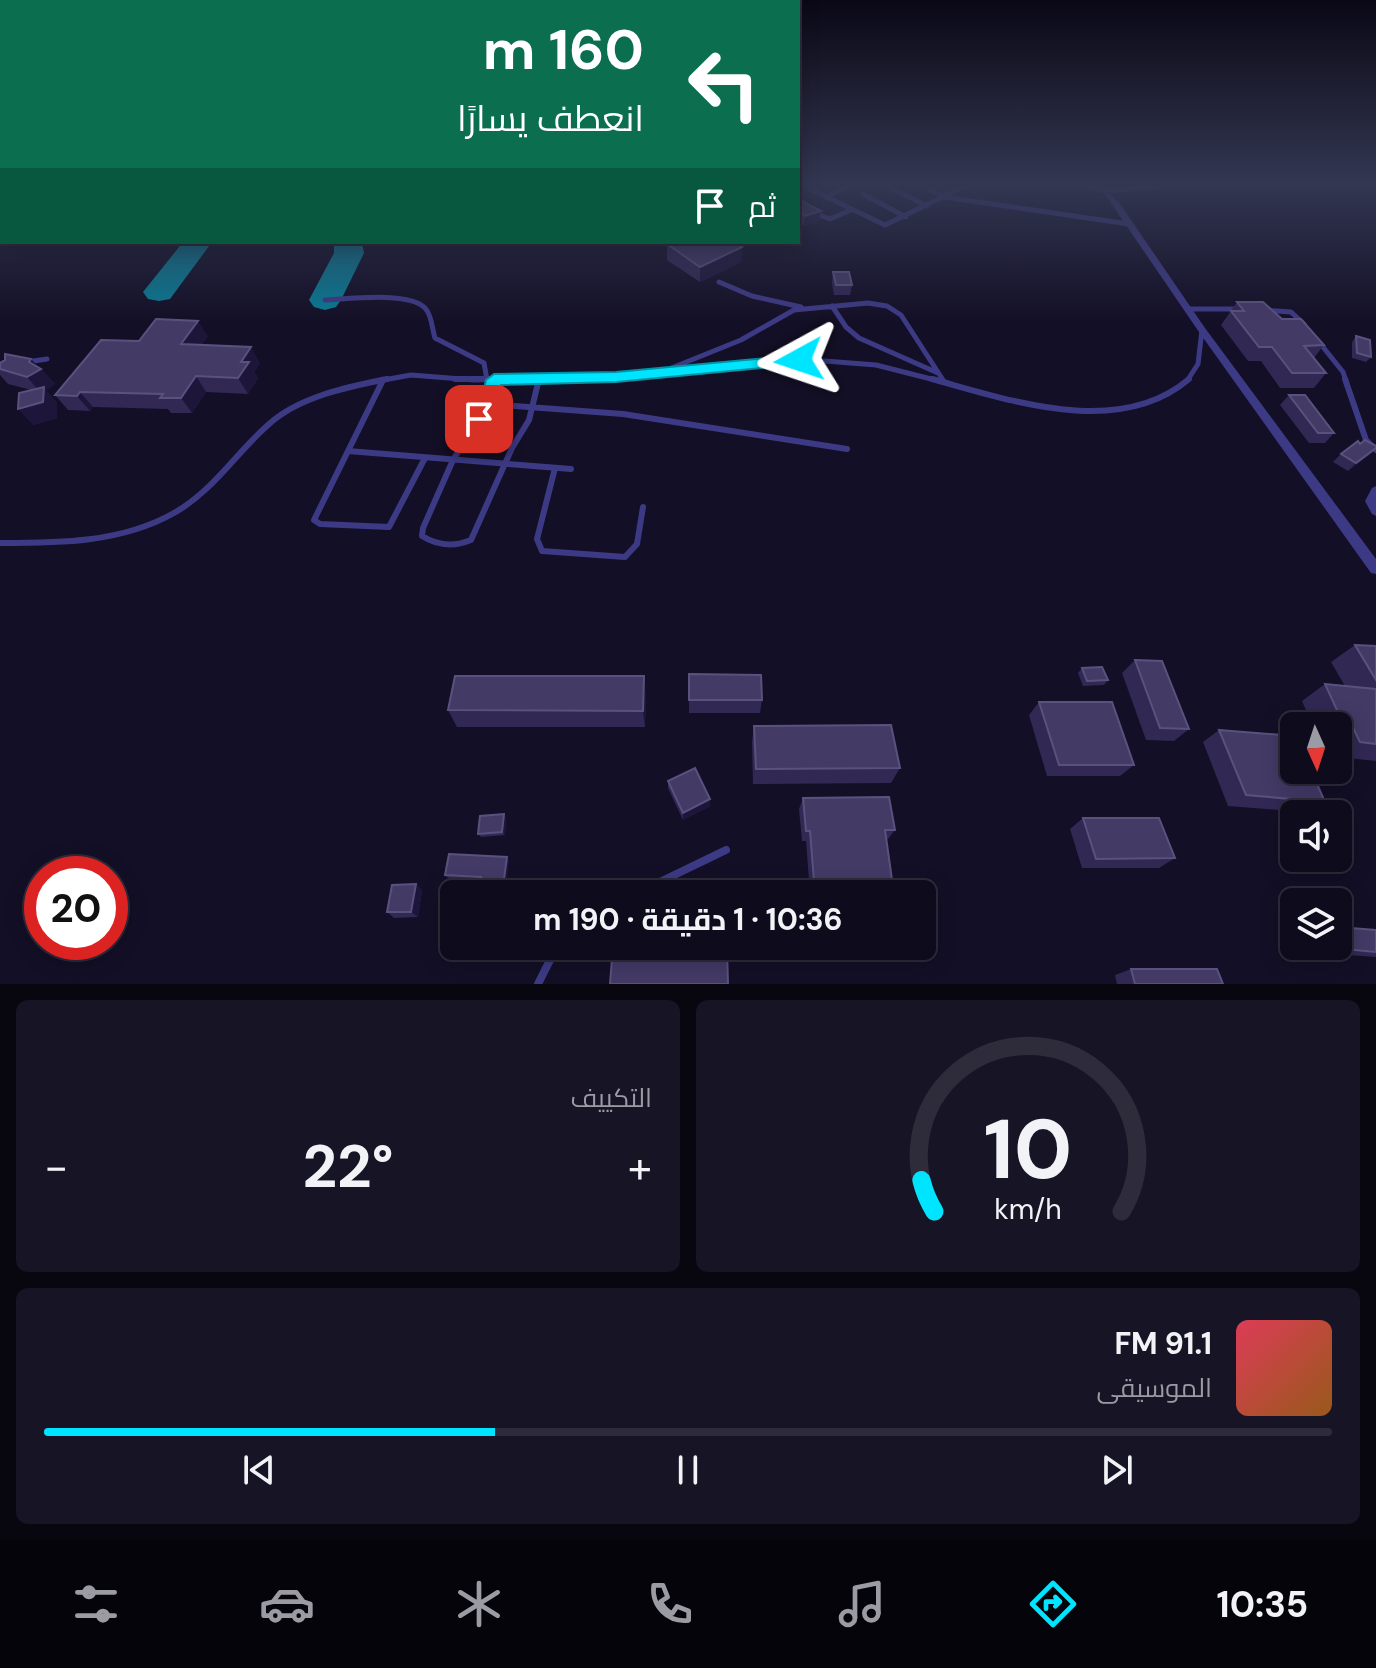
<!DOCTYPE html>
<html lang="ar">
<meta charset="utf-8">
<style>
:root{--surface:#0e0b1c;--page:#171425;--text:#f1f3f6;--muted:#9b9ba3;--line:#2e2b3b;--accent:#00e5ff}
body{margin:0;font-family:"DM Sans",Cairo,sans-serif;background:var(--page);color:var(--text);direction:rtl;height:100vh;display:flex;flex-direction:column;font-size:30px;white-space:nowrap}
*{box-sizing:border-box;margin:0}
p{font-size:26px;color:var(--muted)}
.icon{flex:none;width:44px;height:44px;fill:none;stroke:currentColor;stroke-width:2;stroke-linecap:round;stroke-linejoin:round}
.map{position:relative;height:984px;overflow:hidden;direction:ltr}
.panel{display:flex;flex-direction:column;gap:16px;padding:16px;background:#08060f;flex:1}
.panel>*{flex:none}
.hud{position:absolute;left:0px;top:0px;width:800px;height:244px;box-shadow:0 4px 20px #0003,0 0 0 2px var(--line);direction:rtl;background:#0b6e4f;color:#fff;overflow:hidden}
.needle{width:52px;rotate:177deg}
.tools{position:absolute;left:1280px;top:712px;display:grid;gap:16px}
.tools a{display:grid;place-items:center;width:72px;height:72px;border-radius:12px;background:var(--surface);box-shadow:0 4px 20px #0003,0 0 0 2px var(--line);font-size:40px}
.speed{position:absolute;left:24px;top:856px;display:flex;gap:16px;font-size:40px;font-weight:700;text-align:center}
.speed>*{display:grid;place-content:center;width:104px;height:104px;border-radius:50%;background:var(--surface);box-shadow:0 4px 20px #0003,0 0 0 2px var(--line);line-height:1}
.speed .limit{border:12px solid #d22;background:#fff;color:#111}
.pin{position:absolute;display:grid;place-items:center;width:68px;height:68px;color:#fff;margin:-34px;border-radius:16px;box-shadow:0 4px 12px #0006}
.me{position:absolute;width:88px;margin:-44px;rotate:265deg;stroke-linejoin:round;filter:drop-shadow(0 0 6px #0008)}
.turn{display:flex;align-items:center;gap:28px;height:168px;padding:0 24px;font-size:36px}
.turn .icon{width:104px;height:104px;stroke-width:2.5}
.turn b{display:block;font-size:56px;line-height:68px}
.then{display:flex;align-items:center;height:76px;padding:0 24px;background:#0003;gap:16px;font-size:30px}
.big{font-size:60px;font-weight:700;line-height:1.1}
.panel .card{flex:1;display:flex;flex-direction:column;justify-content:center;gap:12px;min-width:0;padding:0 28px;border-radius:12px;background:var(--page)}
.panel .dial{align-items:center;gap:0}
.dial svg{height:208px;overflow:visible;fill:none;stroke:var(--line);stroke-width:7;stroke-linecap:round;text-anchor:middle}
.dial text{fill:var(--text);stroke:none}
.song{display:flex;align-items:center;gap:24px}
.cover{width:96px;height:96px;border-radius:12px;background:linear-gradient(135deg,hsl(350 70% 55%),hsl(30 70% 35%))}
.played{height:8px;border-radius:4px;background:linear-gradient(90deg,var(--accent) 35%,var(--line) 35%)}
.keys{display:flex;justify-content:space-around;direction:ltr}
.heat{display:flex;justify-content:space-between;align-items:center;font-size:44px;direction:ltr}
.panel .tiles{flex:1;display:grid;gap:16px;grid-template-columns:1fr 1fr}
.card:last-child{grid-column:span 2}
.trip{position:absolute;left:440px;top:880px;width:496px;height:80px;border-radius:12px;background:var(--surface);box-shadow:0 4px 20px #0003,0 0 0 2px var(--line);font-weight:700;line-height:80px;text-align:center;direction:rtl}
.tab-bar{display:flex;height:128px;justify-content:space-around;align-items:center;background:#06040b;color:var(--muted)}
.tab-bar .icon{width:56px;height:56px}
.tab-bar .on{color:var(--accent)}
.tab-bar b{font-size:36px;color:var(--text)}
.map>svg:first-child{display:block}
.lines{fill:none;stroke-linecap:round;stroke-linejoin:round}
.taxiway{fill:#0a7a92;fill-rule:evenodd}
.runway{fill:#0a7a92;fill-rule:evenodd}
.service-far2{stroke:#3d3a85;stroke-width:5}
.service-far1{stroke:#3d3a85;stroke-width:6}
.service{stroke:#3d3a85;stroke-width:8}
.minor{fill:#3d3a85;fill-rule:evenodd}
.wall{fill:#312854}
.shaded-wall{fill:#1d163a}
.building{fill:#433a66;stroke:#5a527e;stroke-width:2}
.route{fill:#00e5ff;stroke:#0095a6;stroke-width:2}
</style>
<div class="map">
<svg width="1376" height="984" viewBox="0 0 1376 984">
<rect width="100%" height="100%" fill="#130f26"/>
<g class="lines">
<path class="taxiway" d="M0,196H2V212H0Z
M183,242H212L170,299L159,301L148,299L143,292Z
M334,242H362L364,253L341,300L336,307L325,310L314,307L309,300L334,253Z"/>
<path class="runway" d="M0,184H2V211H0Z"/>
<path class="service-far2" d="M800,184L885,225L969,184
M883,184L927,206
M919,184L944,197L1129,224
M1082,184L1105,191L1115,203
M1105,191L1190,184
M863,194L906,217
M826,197L852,184
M814,213L830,219L851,210
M719,282L752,296L801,307
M325,300C347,299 409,291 425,308C432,315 432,329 435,338L484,363L487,380
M832,306L846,327L859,338L938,373
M1188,309H1241
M1264,310L1291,312L1304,324
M1319,342L1343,372L1346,381
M27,362L47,359
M664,371L741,340L794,310L868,303L887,306L901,315L943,380
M378,381L411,375L474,380L612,377L812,360L876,365L939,381
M1187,381L1198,364L1202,330"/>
<path class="service-far1" d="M455,379H565
M932,379C1009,400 1119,439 1189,379
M1345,379L1366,440L1376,450
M383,380L314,520L320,524L389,527L425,458
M494,380L488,404L453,460L423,528L422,536C438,546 454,547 471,540L512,448L529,420L539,379
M488,404L623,414L847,449
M348,451L571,469
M555,468L537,539L542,551L625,557L637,544L643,507
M0,543C59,543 121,543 174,513C213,491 235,454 268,425C298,397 347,387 387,379"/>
<path class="service" d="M635,894L726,850
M538,984L557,946"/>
<path class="minor" d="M1112,201H1118L1205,328L1376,559V574L1371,573L1199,332L1111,203Z
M1376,486V516L1372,514L1365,501L1372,488Z"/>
</g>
<path class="wall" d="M798,202L821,211L819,221L804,226L798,221Z
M667,244L742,247L741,262L700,282L667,260Z
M833,272L852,285L850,295H834L832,283Z
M1237,302L1282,319L1324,345L1314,358L1326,373L1314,388H1280L1261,361H1248L1221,325Z
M208,336L201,345L260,363L254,372L258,378L248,394L206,392L192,413H171L168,409L93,407L90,411L68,410L55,395L139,341Z
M1356,336L1371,357L1366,362L1352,358V342Z
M0,363L38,367L41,369L55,384L46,390L57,403V418L33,425L31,390L8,384L0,375Z
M1289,395L1334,433L1325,443H1309L1280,405Z
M1341,454L1369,455L1348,471L1333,462Z
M1355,645L1376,646V761L1338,757V726H1313L1302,701L1325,684L1345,686L1331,662Z
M1135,660L1189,729L1174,741L1146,740L1122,673Z
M1082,668L1108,680L1104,685L1083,686L1078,673Z
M689,674L762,700L760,713H689Z
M646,694L645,727H457L448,710Z
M1039,702L1134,765L1120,776H1047L1029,715Z
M754,726L900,768L891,783L753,784L752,742Z
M1219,730L1325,802L1304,812L1228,806L1203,742Z
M668,781L710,799V806L683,820L668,788Z
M803,798L895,830L888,839H886L894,894H810L806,841H802L799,809Z
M504,814L506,818L505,835L481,837L478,834Z
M1083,818L1175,858L1159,868H1082L1070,829Z
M509,861L481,881L448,878L445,875Z
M422,890L418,917L394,918L387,912Z
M1376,930V957L1307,952L1305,946H1338Z
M486,946H519V951L488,952L485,949Z
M814,946H847L844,949L814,948Z
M1131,969L1223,984H1117L1115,975Z"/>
<path class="shaded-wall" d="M821,211L819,221L804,226L805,216Z
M742,247L741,262L700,282V267Z
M198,321L208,336L191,359L181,344Z
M251,347L260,363L254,372L258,378L248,394L238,378L241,362Z
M31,359L55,384L46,390L57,403V418L33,425L18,409L41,393L27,377L29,362Z
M196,376L206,392L192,413L181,398Z
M80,392L93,407L90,411L77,396Z
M1376,448L1369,455L1348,471L1356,463Z
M644,676L646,694L645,727L643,711Z
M710,799V806L683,820V813Z
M504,814L506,818L505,835L502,832Z
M507,857L509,861L506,894H502Z
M416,884L422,890L418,917L411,912Z"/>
<path class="building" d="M802,201L821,211L805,216L798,210V202Z
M672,242H735L742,247L700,267L667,244Z
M833,272H849L852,285H836Z
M1237,302H1263L1282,319H1301L1324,345L1304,346L1326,373H1292L1272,347H1259L1231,311H1244Z
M156,319L198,321L181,344L251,347L241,362H249L238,378L196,376L181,398H160L163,394L80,392L77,396L55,395L101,340L139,341Z
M1356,336L1370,340L1371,357L1357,353Z
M5,354L31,359L29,362L41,369L27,377L0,369V363L5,360Z
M44,387L43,402L18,409L19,393Z
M1289,395H1305L1334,433H1318Z
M1365,440L1376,446V448L1356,463L1341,454L1358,441L1360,444Z
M1355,645L1376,646V680Z
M1135,660L1162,661L1189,729L1160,728Z
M1102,667L1108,680L1087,681L1082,668Z
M689,674L761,675L762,700H689Z
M455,676H644L643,711L448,710Z
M1325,684L1376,689V744L1360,742L1349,719H1341Z
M1039,702H1112L1134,765H1059Z
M891,725L900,768L756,769L754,726Z
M1219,730L1294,736V770H1311L1325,802L1246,795Z
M695,768L710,799L683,813L668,781Z
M889,797L895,830H885L894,894H815L810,831H806L803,798Z
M504,814L502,832L478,834L480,816Z
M1083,818H1159L1175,858L1096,859Z
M449,854L507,857L502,894H481V877L445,875Z
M416,884L411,912H387L392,885Z
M1338,927L1376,930V952L1323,947L1322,946H1338Z
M486,946H516V948L485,949Z
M613,946L727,947L728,984H610Z
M1131,969H1217L1223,984H1135Z"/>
<linearGradient id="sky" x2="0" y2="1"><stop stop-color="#0a0815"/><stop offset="0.57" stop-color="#333752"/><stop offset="1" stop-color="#333752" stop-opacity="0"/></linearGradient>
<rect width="1376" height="322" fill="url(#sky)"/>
<path class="route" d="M799,355L807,360L804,364L616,382L501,385L496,404L485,423H473L471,419L480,404L486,380L494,374L616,372Z"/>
</svg>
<div class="tools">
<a><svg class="needle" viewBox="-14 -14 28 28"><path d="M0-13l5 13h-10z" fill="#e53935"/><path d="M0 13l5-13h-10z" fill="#9b9ba3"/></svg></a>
<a><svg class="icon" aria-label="sound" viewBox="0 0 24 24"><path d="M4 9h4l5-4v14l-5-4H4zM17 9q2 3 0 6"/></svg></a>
<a><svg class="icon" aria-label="layers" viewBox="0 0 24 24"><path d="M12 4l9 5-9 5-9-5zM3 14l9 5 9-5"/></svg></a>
</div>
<div class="speed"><div class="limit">20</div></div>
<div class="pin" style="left:479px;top:419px;background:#d93025"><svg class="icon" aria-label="arrive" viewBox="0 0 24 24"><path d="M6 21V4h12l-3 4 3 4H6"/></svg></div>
<svg class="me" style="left:799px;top:360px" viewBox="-20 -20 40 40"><path d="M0-17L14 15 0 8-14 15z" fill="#00e5ff" stroke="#fff" stroke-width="4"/></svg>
<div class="trip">10:36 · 1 دقيقة · 190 m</div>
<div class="hud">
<div class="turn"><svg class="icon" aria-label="left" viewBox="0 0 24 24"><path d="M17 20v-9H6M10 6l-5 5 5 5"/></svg><div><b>160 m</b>انعطف يسارًا</div></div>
<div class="then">ثم<svg class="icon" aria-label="arrive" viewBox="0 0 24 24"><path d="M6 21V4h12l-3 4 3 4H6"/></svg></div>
</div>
</div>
<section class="panel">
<div class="tiles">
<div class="card dial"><svg viewBox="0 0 100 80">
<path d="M14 69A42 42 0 1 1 86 69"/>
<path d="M14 69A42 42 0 0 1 9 57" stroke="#00e5ff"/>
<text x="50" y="56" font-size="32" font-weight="700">10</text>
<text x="50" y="72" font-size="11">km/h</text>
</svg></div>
<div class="card"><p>التكييف</p>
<div class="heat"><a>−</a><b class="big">22°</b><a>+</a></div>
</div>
<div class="card">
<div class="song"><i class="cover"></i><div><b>91.1 FM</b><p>الموسيقى</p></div></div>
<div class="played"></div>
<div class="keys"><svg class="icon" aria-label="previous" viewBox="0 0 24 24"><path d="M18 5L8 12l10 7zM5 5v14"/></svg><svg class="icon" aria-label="pause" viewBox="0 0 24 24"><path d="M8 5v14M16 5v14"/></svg><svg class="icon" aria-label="next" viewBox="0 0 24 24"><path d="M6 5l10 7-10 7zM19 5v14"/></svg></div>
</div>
</div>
</section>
<nav class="tab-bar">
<b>10:35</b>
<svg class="icon on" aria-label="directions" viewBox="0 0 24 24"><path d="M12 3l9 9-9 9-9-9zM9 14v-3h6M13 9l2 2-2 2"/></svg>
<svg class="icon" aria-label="music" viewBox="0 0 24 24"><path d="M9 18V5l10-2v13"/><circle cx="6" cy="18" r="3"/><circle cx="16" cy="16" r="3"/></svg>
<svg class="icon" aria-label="phone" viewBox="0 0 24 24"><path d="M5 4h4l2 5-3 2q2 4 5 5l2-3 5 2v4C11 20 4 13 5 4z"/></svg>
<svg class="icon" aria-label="climate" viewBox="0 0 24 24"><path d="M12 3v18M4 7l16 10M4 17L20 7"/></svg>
<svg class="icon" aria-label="car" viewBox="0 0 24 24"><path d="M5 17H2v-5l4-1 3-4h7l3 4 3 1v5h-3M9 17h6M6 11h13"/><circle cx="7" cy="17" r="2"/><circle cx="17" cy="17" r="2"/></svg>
<svg class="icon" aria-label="filters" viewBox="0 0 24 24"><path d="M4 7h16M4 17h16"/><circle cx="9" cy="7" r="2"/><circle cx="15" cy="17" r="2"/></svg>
</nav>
